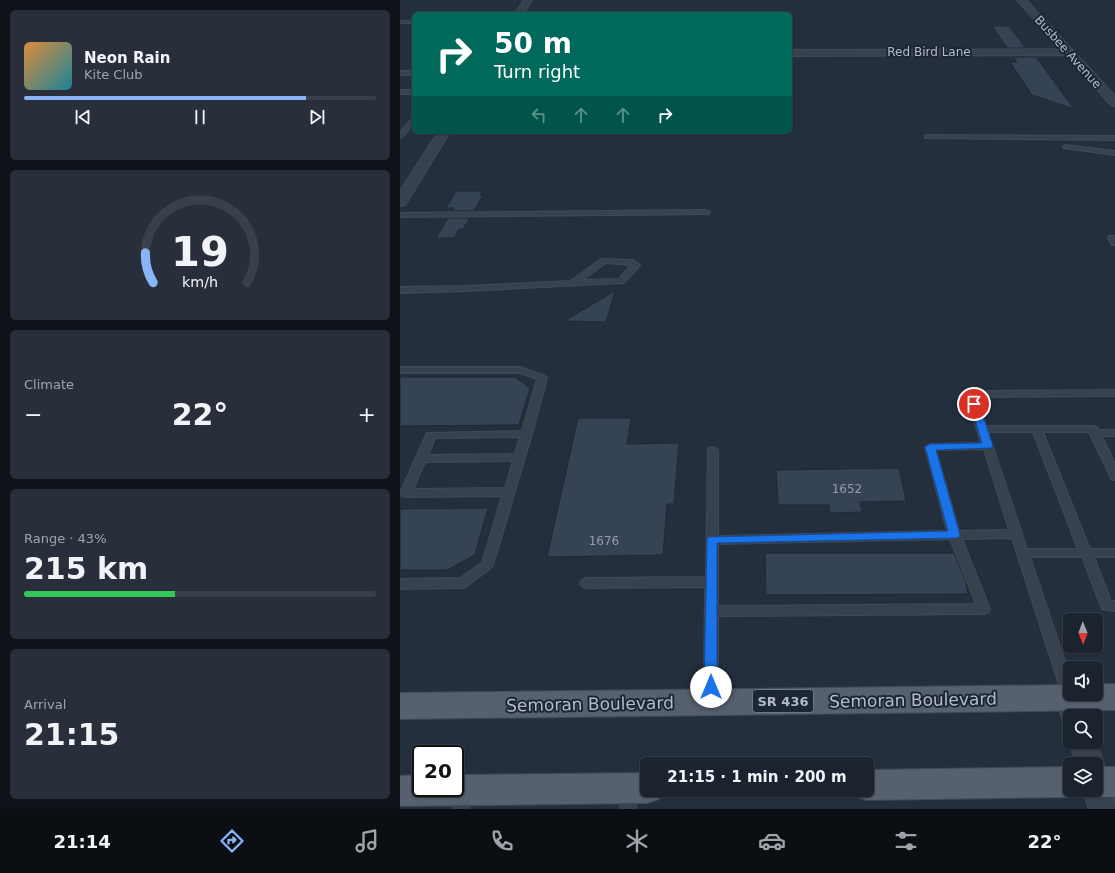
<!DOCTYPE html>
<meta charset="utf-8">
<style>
:root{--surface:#1b232e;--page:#282f3a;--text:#f1f3f6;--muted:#a0a4aa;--line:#39404a;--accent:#8ab4f8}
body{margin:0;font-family:"DejaVu Sans",sans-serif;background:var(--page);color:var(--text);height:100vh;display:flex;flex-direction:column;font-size:15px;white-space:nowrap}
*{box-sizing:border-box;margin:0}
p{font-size:13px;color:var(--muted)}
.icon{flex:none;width:22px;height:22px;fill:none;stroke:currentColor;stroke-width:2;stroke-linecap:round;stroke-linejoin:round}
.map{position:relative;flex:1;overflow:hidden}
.sheet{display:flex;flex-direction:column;gap:10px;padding:10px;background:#0f1319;width:400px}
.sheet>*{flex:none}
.top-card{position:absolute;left:12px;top:12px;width:380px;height:122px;border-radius:6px;box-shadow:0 1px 3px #0004,0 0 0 1px var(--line);background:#00695c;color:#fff;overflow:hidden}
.needle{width:26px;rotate:179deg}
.controls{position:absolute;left:663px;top:613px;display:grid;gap:8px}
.controls a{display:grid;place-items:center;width:40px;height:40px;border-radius:6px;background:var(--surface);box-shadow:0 1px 3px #0004,0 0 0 1px var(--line);font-size:20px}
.speed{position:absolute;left:12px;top:745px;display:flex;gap:8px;font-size:20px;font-weight:700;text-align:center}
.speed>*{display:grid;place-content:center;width:52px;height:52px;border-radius:50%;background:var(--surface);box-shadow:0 1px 3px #0004,0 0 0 1px var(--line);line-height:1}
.speed .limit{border:2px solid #111;border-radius:6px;background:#fff;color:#111}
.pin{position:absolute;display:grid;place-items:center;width:34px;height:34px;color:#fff;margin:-17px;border:2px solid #fff;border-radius:50%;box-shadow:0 1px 4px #0007}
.me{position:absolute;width:44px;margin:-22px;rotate:0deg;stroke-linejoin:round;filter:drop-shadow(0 0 3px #0008)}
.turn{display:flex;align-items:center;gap:14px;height:84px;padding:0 16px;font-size:18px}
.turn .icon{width:52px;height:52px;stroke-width:2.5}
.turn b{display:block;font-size:28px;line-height:34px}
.lanes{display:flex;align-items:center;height:38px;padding:0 16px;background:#0003;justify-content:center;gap:20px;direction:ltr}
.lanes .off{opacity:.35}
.big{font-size:30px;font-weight:800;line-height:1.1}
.sheet .card{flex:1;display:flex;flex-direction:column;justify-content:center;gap:6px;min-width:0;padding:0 14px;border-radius:6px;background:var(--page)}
.sheet .dial{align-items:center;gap:0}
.dial svg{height:104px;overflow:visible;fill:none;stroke:var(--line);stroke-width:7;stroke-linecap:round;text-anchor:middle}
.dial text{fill:var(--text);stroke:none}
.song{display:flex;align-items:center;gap:12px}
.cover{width:48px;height:48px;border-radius:6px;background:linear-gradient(135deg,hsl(30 70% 55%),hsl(190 70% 35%))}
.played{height:4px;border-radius:2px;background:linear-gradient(90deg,var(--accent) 80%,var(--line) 80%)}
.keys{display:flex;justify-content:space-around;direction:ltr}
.heat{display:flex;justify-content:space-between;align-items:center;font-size:22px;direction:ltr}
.charge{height:6px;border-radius:3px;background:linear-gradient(90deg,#34c759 43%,var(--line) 0)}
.trip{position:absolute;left:240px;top:757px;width:234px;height:40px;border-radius:6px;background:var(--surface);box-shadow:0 1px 3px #0004,0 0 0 1px var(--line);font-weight:800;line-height:40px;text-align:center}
.dock{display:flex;height:64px;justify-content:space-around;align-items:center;background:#0b0e12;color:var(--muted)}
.dock .icon{width:28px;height:28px}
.dock .current{color:var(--accent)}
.dock b{font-size:18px;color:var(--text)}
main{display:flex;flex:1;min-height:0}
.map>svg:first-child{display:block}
.building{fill:#364354;stroke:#1f2835}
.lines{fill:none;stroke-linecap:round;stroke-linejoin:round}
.service-casing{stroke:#414a57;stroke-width:2}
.minor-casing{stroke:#414a57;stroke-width:2}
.primary-casing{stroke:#414a57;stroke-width:2}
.service{fill:#38414e;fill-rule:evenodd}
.minor{fill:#38414e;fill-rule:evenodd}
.primary{fill:#56606e;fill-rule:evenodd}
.route{fill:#1a73e8;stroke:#114b97}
.labels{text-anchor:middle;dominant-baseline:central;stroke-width:4;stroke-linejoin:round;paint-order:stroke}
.far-street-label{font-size:12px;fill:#b4bcc9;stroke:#1d2633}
.number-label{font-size:12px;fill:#929caa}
.shield{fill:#1d2633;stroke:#878f9c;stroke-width:1}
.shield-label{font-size:13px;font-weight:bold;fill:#b4bcc9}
.near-street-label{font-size:17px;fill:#b4bcc9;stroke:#1d2633}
</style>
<main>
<section class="sheet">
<div class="card">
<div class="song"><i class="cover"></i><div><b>Neon Rain</b><p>Kite Club</p></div></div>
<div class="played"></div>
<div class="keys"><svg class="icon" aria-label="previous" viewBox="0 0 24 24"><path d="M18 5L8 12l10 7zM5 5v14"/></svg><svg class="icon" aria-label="pause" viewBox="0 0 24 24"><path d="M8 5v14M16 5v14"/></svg><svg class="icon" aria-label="next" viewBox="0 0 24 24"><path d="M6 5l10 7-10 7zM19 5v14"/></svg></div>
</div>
<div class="card dial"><svg viewBox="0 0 100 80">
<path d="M14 69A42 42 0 1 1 86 69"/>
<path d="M14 69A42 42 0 0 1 8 46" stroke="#8ab4f8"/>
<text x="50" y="56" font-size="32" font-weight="700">19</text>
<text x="50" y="72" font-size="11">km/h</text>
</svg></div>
<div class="card"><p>Climate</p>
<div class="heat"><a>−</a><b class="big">22°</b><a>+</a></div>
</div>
<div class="card"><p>Range · 43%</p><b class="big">215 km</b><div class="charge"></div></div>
<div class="card"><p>Arrival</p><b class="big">21:15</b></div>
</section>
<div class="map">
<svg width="715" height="809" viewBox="0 0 715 809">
<rect width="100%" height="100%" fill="#242f3e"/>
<path class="building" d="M592,26H609L626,48H607Z
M613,57H636L674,109L632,95L610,62H617Z
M56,191H82L80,195H83L74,211H52L54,208H46Z
M48,218H70L63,229H59L54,238H36Z
M215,291L206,322L164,321Z
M0,377H115L130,388L119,425L0,426Z
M178,418H231L227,444L279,443L274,504H267L263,555L147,557Z
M499,468L506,501L460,502L462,512L430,513L429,505H378L376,470Z
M88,508L75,555L47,570H0V509Z
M365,553H554L566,582L568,594L366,595Z"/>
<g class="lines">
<g class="service-casing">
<path id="service" d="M0,21H14V23H0Z
M0,71H14V75H0Z
M0,90H14V94H0Z
M14,117V123L2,137L0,138V132Z
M527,135L715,136V140L525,138V136Z
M666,145L715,151V155L664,148L663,147Z
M306,210L310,212L309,214L0,217V213Z
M709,236H715V245H712L708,238Z
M201,259L233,260L240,265L224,283H221L65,291L0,293V287L65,286L171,281ZM206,263L231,265L219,279L182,280Z
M0,367H121L145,376L147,378L132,434L93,565L91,568L67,586L63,588L0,589V579L60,578L82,563L102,496L6,497L2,496L0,493L27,433L122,431L137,379L120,373H0ZM120,437L115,454L28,455L35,438ZM113,461L105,488L13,489L25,462Z
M715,390V396L588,397L581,400L579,404L586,426H693L697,427L699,430H715V436H702L715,464V480L711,479L710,476L689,432H643L690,549H715V557H694L711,601H715V611L702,609L682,557H630L670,676V694H676L677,697L675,701L670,703L665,701L663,697L612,538L562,539L590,609L589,612L584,614L318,616V702L316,706L311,708L306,706L304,702L305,587L186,588L182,586L180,583L182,580L186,578L306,577L308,450L309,448L313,447L318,450V536L547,531L525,447L530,444L581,443L569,404L573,396L587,391ZM588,432H633L678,549H627ZM584,449L609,530L559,531L536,450ZM550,539L576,604L318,606V544Z
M229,783L234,785L237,790L236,809H220L221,790L224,785Z
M65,785L70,787L73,792L69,809H53L60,787Z"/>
</g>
<g class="minor-casing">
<path id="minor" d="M124,0H132L123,14H115Z
M617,0H626L715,96V106L711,105L666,55L390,56V50L661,49Z
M38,132H50L7,202L5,205L0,206V191Z
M670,687V694H681L689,716H670V726L665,724L661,716L657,698L661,690Z
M670,740V742H696V740L704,764L700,773L706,775C712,786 715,796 715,809H689L683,790H696V764H676L669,742Z"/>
</g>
<g class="primary-casing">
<path id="primary" d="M696,684H715V710L0,719V693L670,685V694H696Z
M670,767V790H696V767H715V797H696L684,793L683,790L682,793L670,797L467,800L455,796L452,790H467V770Z
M247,773V790H263L259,799L247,803L0,806V776L21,775V788H55V775Z"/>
</g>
<use href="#service" class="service"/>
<use href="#minor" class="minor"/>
<use href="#primary" class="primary"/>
</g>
<path class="route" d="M574,401L579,404L593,446L591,448L536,450L560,535L558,538L317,543V687L315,691L311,692L306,691L304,687L307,540L308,537L548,531L525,447L530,444L582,443L570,404Z"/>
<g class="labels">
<g class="far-street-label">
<text x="529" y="52">Red Bird Lane</text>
<text transform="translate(668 52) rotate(48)">Busbee Avenue</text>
</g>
<g class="number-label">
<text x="447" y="489">1652</text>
<text x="204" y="541">1676</text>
</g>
<rect class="shield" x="353" y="690" width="60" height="22" rx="3"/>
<g class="shield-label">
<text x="383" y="701">SR 436</text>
</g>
<g class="near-street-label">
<text transform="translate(513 700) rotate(-1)">Semoran Boulevard</text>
<text transform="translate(190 704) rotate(-1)">Semoran Boulevard</text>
</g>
</g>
</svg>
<div class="controls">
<a><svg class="needle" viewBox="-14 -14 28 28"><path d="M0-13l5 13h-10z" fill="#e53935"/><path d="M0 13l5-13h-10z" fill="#a0a4aa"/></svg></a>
<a><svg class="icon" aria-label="sound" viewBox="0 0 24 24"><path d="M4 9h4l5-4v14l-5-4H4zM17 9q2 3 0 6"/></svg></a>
<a><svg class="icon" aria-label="search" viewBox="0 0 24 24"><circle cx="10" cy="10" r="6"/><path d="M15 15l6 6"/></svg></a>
<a><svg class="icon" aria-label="layers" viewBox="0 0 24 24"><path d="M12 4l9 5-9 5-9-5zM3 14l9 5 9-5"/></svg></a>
</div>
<div class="speed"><div class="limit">20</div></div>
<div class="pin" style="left:574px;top:404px;background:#d93025"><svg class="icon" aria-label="arrive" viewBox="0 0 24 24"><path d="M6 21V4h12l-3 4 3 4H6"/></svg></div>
<svg class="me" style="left:311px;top:687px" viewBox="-20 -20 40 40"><circle r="19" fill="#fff"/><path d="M0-13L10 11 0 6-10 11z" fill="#1a73e8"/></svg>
<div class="trip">21:15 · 1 min · 200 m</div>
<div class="top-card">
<div class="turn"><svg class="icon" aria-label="right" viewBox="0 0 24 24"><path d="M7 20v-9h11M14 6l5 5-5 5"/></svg><div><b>50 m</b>Turn right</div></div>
<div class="lanes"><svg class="icon off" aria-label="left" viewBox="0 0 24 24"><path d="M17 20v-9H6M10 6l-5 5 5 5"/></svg><svg class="icon off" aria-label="ahead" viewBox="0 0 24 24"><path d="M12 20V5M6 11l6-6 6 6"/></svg><svg class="icon off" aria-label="ahead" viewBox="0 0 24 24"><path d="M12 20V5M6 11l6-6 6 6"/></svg><svg class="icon" aria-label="right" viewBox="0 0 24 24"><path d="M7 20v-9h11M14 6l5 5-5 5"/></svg></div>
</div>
</div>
</main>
<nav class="dock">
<b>21:14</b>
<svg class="icon current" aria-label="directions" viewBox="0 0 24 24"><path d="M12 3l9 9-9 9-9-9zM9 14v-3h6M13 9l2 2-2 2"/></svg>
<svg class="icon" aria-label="music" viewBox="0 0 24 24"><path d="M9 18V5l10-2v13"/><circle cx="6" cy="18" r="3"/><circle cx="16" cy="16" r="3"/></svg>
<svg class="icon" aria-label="phone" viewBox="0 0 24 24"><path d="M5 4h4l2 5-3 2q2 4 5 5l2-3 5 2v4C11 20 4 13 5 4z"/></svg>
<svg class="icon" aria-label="climate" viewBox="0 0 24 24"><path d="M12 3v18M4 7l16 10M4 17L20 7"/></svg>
<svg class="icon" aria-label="car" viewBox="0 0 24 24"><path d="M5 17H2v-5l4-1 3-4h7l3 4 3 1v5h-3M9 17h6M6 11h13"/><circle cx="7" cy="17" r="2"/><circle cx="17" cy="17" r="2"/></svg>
<svg class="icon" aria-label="filters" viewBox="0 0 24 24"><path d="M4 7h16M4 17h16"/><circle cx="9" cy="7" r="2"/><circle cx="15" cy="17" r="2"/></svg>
<b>22°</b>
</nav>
